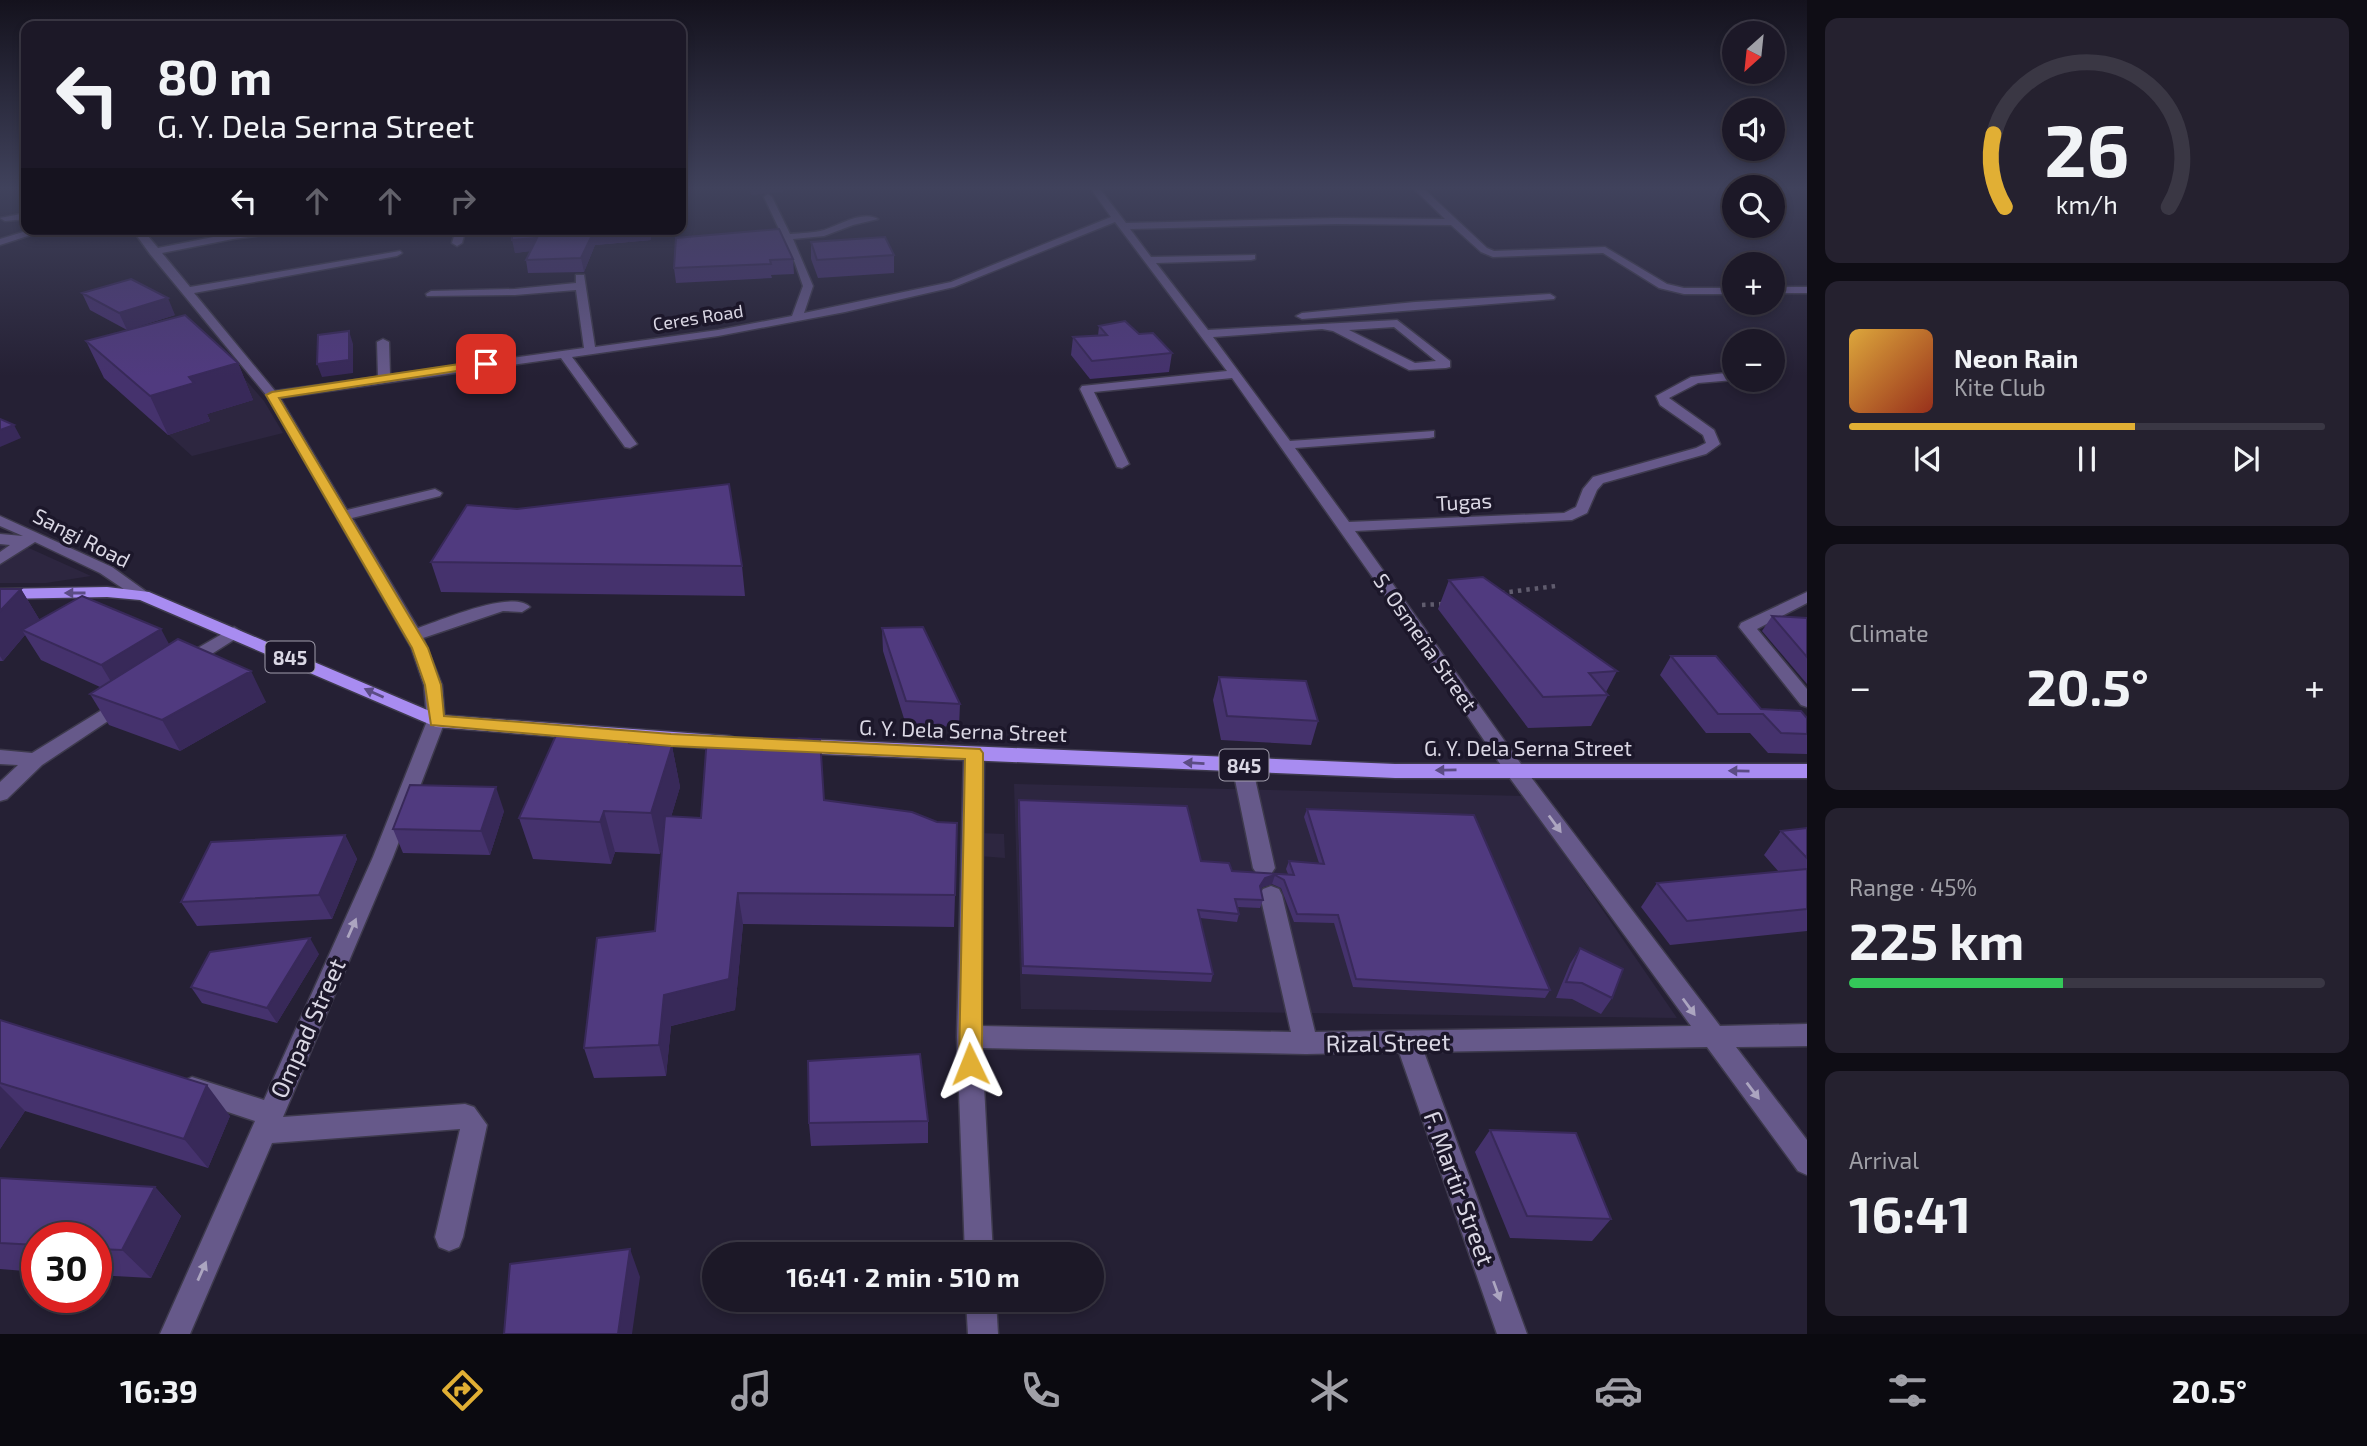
<!DOCTYPE html>
<meta charset="utf-8">
<style>
:root{--surface:#1c1827;--page:#25212f;--text:#f1f3f6;--muted:#a0a0a7;--line:#3a3744;--accent:#e1af34}
body{margin:0;font-family:"Exo 2",sans-serif;background:var(--page);color:var(--text);height:100vh;display:flex;flex-direction:column;font-size:26px;white-space:nowrap}
*{box-sizing:border-box;margin:0}
p{font-size:23px;color:var(--muted)}
.icon{flex:none;width:38px;height:38px;fill:none;stroke:currentColor;stroke-width:2;stroke-linecap:round;stroke-linejoin:round}
.map{position:relative;flex:1;overflow:hidden}
.panel{display:flex;flex-direction:column;gap:18px;padding:18px;background:#0f0d15;width:560px}
.panel>*{flex:none}
.hud{position:absolute;left:21px;top:21px;width:665px;height:214px;border-radius:14px;box-shadow:0 4px 10px #0003,0 0 0 2px var(--line);background:#1c1827;color:var(--text);overflow:hidden}
.needle{width:46px;rotate:207deg}
.fabs{position:absolute;left:1722px;top:21px;display:grid;gap:14px}
.fabs a{display:grid;place-items:center;width:63px;height:63px;border-radius:50%;background:var(--surface);box-shadow:0 4px 10px #0003,0 0 0 2px var(--line);font-size:35px}
.speed{position:absolute;left:21px;top:1222px;display:flex;gap:14px;font-size:35px;font-weight:700;text-align:center}
.speed>*{display:grid;place-content:center;width:91px;height:91px;border-radius:50%;background:var(--surface);box-shadow:0 4px 10px #0003,0 0 0 2px var(--line);line-height:1}
.speed .limit{border:10px solid #d22;background:#fff;color:#111}
.pin{position:absolute;display:grid;place-items:center;width:60px;height:60px;color:#fff;margin:-30px;border-radius:14px;box-shadow:0 4px 10px #0006}
.me{position:absolute;width:77px;margin:-38px;rotate:358deg;stroke-linejoin:round;filter:drop-shadow(0 0 5px #0008)}
.turn{display:flex;align-items:center;gap:24px;height:147px;padding:0 21px;font-size:32px}
.turn .icon{width:91px;height:91px;stroke-width:2.5}
.turn b{display:block;font-size:49px;line-height:60px}
.lanes{display:flex;align-items:center;height:66px;padding:0 21px;background:#0003;justify-content:center;gap:35px;direction:ltr}
.lanes .off{opacity:.35}
.big{font-size:52px;font-weight:700;line-height:1.1}
.panel .tile{flex:1;display:flex;flex-direction:column;justify-content:center;gap:10px;min-width:0;padding:0 24px;border-radius:14px;background:var(--page)}
.panel .dial{align-items:center;gap:0}
.dial svg{height:182px;overflow:visible;fill:none;stroke:var(--line);stroke-width:7;stroke-linecap:round;text-anchor:middle}
.dial text{fill:var(--text);stroke:none}
.song{display:flex;align-items:center;gap:21px}
.cover{width:84px;height:84px;border-radius:10px;background:linear-gradient(135deg,hsl(40 70% 55%),hsl(10 70% 35%))}
.played{height:7px;border-radius:4px;background:linear-gradient(90deg,var(--accent) 60%,var(--line) 60%)}
.keys{display:flex;justify-content:space-around;direction:ltr}
.heat{display:flex;justify-content:space-between;align-items:center;font-size:38px;direction:ltr}
.charge{height:10px;border-radius:5px;background:linear-gradient(90deg,#34c759 45%,var(--line) 0)}
.trip{position:absolute;left:702px;top:1242px;width:402px;height:70px;border-radius:35px;background:var(--surface);box-shadow:0 4px 10px #0003,0 0 0 2px var(--line);font-weight:700;line-height:70px;text-align:center}
.menu{display:flex;height:112px;justify-content:space-around;align-items:center;background:#0b0a10;color:var(--muted)}
.menu .icon{width:49px;height:49px}
.menu .current{color:var(--accent)}
.menu b{font-size:32px;color:var(--text)}
main{display:flex;flex:1;min-height:0}
.map>svg:first-child{display:block}
.built{fill:#2d2640}
.lines{fill:none;stroke-linecap:round;stroke-linejoin:round}
.minor-casing{stroke:#3e3a4d;stroke-width:3}
.major-casing{stroke:#3e3a4d;stroke-width:3}
.path{stroke:#605c6e;stroke-width:4.5;stroke-dasharray:3.5 5;stroke-linecap:butt}
.minor{fill:#66598a;fill-rule:evenodd}
.major{fill:#a88cf1;fill-rule:evenodd}
.wall{fill:#45326d}
.shaded-wall{fill:#382959}
.building{fill:#503a7f;stroke:#382959;stroke-width:2}
.oneway{fill:#5b4c84}
.oneway2{fill:#aca5c0}
.route{fill:#e1af34;stroke:#927222;stroke-width:2}
.labels{text-anchor:middle;dominant-baseline:central;stroke-width:7;stroke-linejoin:round;paint-order:stroke}
.far-street-label{font-size:18px;fill:#dad7e4;stroke:#1c172a}
.shield{fill:#1c172a;stroke:#a19dac;stroke-width:2}
.shield-label{font-size:19px;font-weight:bold;fill:#dad7e4}
.street-label{font-size:21px;fill:#dad7e4;stroke:#1c172a}
.near-street-label{font-size:24px;fill:#dad7e4;stroke:#1c172a}
</style>
<main>
<div class="map">
<svg width="1807" height="1334" viewBox="0 0 1807 1334">
<rect width="100%" height="100%" fill="#252034"/>
<path class="built" d="M216,346L264,401L283,433L192,456L105,377Z
M0,535L91,576L46,583H0Z
M1014,784L1524,796L1677,1018L1021,1009Z
M978,833L1004,834L1005,858L979,856Z"/>
<g class="lines">
<g class="minor-casing">
<path id="minor" d="M1091,189H1100L1126,223L1337,218L1445,219L1414,189H1424L1487,248L1494,251L1605,247L1667,284L1684,288H1734V294H1684L1659,288L1603,253L1493,257L1481,252L1451,225L1337,224L1130,229L1151,257L1255,255V259L1251,260L1156,263L1208,330L1397,320L1450,361V367L1446,368L1409,370L1333,331L1322,329L1213,337L1290,441L1434,431V437L1429,438L1295,448L1349,522L1564,513L1576,507L1583,489L1593,477L1696,448L1706,443L1703,435L1660,405L1656,396L1691,377L1734,372V380L1698,383L1669,398L1714,430L1720,444L1706,454L1603,483L1597,490L1587,513L1572,520L1355,531L1521,764L1720,1026L1807,1024V1046L1736,1047L1807,1140V1175L1798,1171L1707,1047L1424,1052L1527,1334H1497L1399,1052L1306,1054L982,1048L993,1255H965L957,1037L964,753L967,748H981L984,753L981,1026L1291,1032L1260,895L1263,889L1271,886L1279,889L1282,895L1315,1032L1691,1026L1507,774L1395,609L1232,378L1094,392L1129,464L1122,468L1117,467L1080,389L1082,386L1227,371L1115,222L954,287L845,312L718,336L572,357L637,444L630,448L625,447L561,358L280,398L347,510L435,489L442,493L440,496L352,518L418,628C440,621 512,589 530,607L522,612L503,611L423,638L442,685L445,721L393,857L283,1117L465,1104L474,1107L487,1125L463,1237L459,1247L449,1251L439,1247L435,1237L460,1129L272,1143L190,1334H160L255,1121L183,1097L179,1089L183,1081L192,1077L264,1100L373,857L427,721L424,685L411,647L267,396L150,254L132,229H142L158,248L233,233L310,229L233,239L162,253L190,287L400,251L402,253L397,256L194,293L275,391L378,377L377,342L383,339L389,342L390,375L584,348L576,290L515,295L427,296L426,294L431,291L515,289L576,283V275H584L595,347L718,330L792,316L803,286L795,263L764,197L768,194L772,197L790,234C801,233 814,233 824,230C839,225 863,210 878,219L853,225L824,236L793,239L813,286L804,313L951,282L1111,217ZM1394,327L1436,361L1415,363L1349,330Z
M26,213V219L5,221L0,218Z
M33,229H49L0,245V239Z
M456,229H466L462,243L457,246L452,243Z
M1773,287H1807V293H1773Z
M1550,294L1555,297L1554,299L1302,319L1296,316L1302,313L1415,302Z
M0,516L112,567L151,595L143,600L137,598L100,573L35,542L0,564V552L10,545L0,544V534L23,536L0,526Z
M1807,592V603L1757,629L1807,689V707L1801,705L1739,627L1741,623Z
M234,627L242,632L240,636L191,667H179L176,663L179,659Z
M123,697L132,703L129,707L42,765L7,799L0,801V782L18,765L0,764V750L32,753Z
M1242,758L1249,760L1252,765L1275,868L1271,874L1264,876L1257,874L1253,868L1232,765L1235,760Z
M966,1300H996L998,1334H968Z"/>
</g>
<g class="major-casing">
<path id="major" d="M107,587L149,592L439,715L729,736L736,738L738,743L736,748L729,750L436,727L140,600L107,597L0,599V589Z
M799,739L1395,764H1807V778H1395L799,753L792,751L790,746L792,741Z"/>
</g>
<path class="path" d="M1501,593L1556,586
M1422,605L1444,604"/>
<use href="#minor" class="minor"/>
<use href="#major" class="major"/>
</g>
<path class="wall" d="M512,229H650L651,240L595,245L584,272L528,273L526,260L530,251L515,253Z
M676,238L793,259L794,274L771,275L772,278L676,283L674,268Z
M811,242L894,255V273L818,278L811,259Z
M82,293L175,315L127,330L90,310Z
M1099,326L1139,334L1172,353L1169,372L1090,379L1071,355L1073,337L1098,336Z
M86,341L238,363L253,400L207,414L210,421L168,435L104,378Z
M517,509L742,566L745,596L441,592L431,562Z
M1449,580L1617,671L1606,692L1608,695L1591,726L1528,728L1438,609Z
M0,589H21L39,619L36,622L169,644L266,702L180,751L109,725L90,694L100,687L41,660L25,635L3,661H0Z
M1772,616L1807,618V684L1762,631Z
M882,628L960,704L959,727L906,725L883,651Z
M1671,656L1761,709L1807,718V754L1768,753L1750,733H1706L1660,675Z
M1219,677L1318,721L1311,745L1221,740L1213,700Z
M631,737L633,744L672,746L680,787L671,817L701,818L824,800L955,895L954,927L743,924L735,1010L671,1026L666,1076L594,1078L584,1048L655,931L662,847L660,854L615,852L611,864L533,859L519,818Z
M1019,800L1232,871L1288,874L1286,869L1289,861L1319,863L1304,817L1307,809L1550,990L1545,998L1353,987L1334,923L1294,922L1281,888L1272,884L1262,887L1261,889L1263,900L1260,908L1238,907L1239,914L1237,922L1200,918L1213,974L1211,982L1022,974L1018,808Z
M504,811L490,855L403,853L393,829Z
M1807,828V931L1670,945L1641,907L1657,883L1779,872L1764,855L1781,831Z
M345,835L357,859L332,919L197,926L181,902Z
M1580,948L1612,998L1601,1014L1572,999L1556,998L1570,964Z
M319,954L277,1023L202,1003L191,987Z
M0,1020L230,1116L208,1168L25,1111L0,1149Z
M928,1121V1143L811,1146L809,1123Z
M1490,1130L1611,1219L1592,1241L1510,1238L1475,1152Z
M0,1178L155,1187L181,1216L151,1278L96,1275V1237H37V1272L0,1269Z"/>
<path class="shaded-wall" d="M750,189H783V192L751,195Z
M631,229H650L651,240L595,245L584,272L581,258L593,233Z
M537,238L540,250L515,253L512,240Z
M168,298L175,315L127,330L119,313Z
M349,331L353,344V373L322,377L317,364Z
M238,363L253,400L207,414L210,421L168,435L150,396L189,377Z
M14,425L21,438L0,447V430Z
M21,589L39,619L27,632L22,630L25,635L3,661L0,656V611Z
M161,629L177,659L119,695L101,665Z
M251,671L266,702L180,751L162,720Z
M672,746L680,787L660,854L651,813Z
M496,787L504,811L490,855L481,831Z
M604,811L615,852L611,864L600,822Z
M345,835L357,859L332,919L319,895Z
M1275,875L1272,884L1262,887L1258,894L1260,886L1265,878Z
M738,893L743,924L735,1010L671,1026L666,1076L659,1045L664,995Z
M310,938L319,954L277,1023L267,1008Z
M207,1085L230,1116L208,1168L184,1139Z
M0,1086L25,1111L0,1149Z
M155,1187L181,1216L151,1278L122,1250Z
M630,1249L640,1277L632,1334H618Z"/>
<path class="building" d="M512,229H631L593,233L581,258L526,260L537,238L512,240Z
M779,229L793,259L770,260L771,264L674,268L676,238Z
M885,237L894,255L817,260L811,242Z
M131,279L168,298L119,313L82,293Z
M185,315L238,363L189,377L194,383L150,396L86,341Z
M1125,321L1139,334L1153,333L1172,353L1092,361L1073,337L1107,335L1099,326Z
M349,331V360L317,364L318,335Z
M0,419L14,425L0,430Z
M729,484L742,566L431,562L467,505L517,509Z
M1483,577L1617,671L1589,673L1608,695L1543,697L1449,580Z
M0,589H21L0,611Z
M82,596L161,629L101,665L22,630Z
M1772,616L1807,618V657Z
M923,627L960,704L906,701L882,628Z
M178,639L251,671L162,720L90,694Z
M1671,656H1716L1761,709L1801,711L1807,718V734L1781,733L1763,714H1718Z
M1219,677L1306,681L1318,721L1227,716Z
M557,733L631,737L629,743L672,746L651,813L604,811L600,822L519,818Z
M707,737L820,739L824,800L912,812L937,822L957,823L955,895L738,893L729,979L664,995L659,1045L584,1048L597,938L655,931L665,816L701,818Z
M410,785L496,787L481,831L393,829Z
M1019,800L1187,806L1201,861L1229,863L1232,871L1294,875L1289,861L1324,864L1307,809L1474,815L1550,990L1356,979L1338,915L1297,914L1284,880L1275,875L1265,878L1260,886L1263,900L1235,899L1239,914L1198,910L1213,974L1023,966Z
M1807,828V858L1781,831Z
M345,835L319,895L181,902L211,842Z
M1807,869V909L1687,921L1657,883Z
M310,938L267,1008L191,987L210,952Z
M1580,948L1623,969L1612,998L1582,983L1566,982Z
M0,1020L207,1085L184,1139L0,1083Z
M920,1054L928,1121L809,1123L808,1061Z
M1490,1130L1576,1133L1611,1219L1527,1216Z
M0,1178L155,1187L122,1250L96,1249V1237H37V1245L0,1243Z
M630,1249L618,1334H504L510,1264Z"/>
<defs><path id="oneway-solid" d="M-6-.8H1V-3.2L6.5 0L1 3.2V.8H-6Z" transform="scale(1.75)"/></defs>
<g class="oneway">
<use href="#oneway-solid" transform="translate(75 593) rotate(180)"/>
<use href="#oneway-solid" transform="translate(374 693) rotate(-156)"/>
<use href="#oneway-solid" transform="translate(1194 763) rotate(-177)"/>
<use href="#oneway-solid" transform="translate(1446 770) rotate(179)"/>
<use href="#oneway-solid" transform="translate(1739 771) rotate(-179)"/>
</g>
<g class="oneway2">
<use href="#oneway-solid" transform="translate(1555 824) rotate(54)"/>
<use href="#oneway-solid" transform="translate(352 928) rotate(-66)"/>
<use href="#oneway-solid" transform="translate(1689 1007) rotate(54)"/>
<use href="#oneway-solid" transform="translate(1753 1091) rotate(53)"/>
<use href="#oneway-solid" transform="translate(202 1271) rotate(-66)"/>
<use href="#oneway-solid" transform="translate(1497 1291) rotate(70)"/>
</g>
<linearGradient id="sky" x2="0" y2="1"><stop stop-color="#14121d"/><stop offset="0.5" stop-color="#40425c"/><stop offset="1" stop-color="#40425c" stop-opacity="0"/></linearGradient>
<rect width="1807" height="376" fill="url(#sky)"/>
<path class="route" d="M486,360L490,361V366L279,398L428,648L441,685L444,716L671,734L980,749L983,753L982,1064L978,1071L970,1074L962,1071L959,1064L965,759L671,746L431,725L425,685L412,648L266,395L272,392Z"/>
<g class="labels">
<g class="far-street-label">
<text transform="translate(698 317) rotate(-9)">Ceres Road</text>
</g>
<g class="shield">
<rect x="265.5" y="641.5" width="49" height="31" rx="5"/>
<rect x="1219.5" y="749.5" width="49" height="31" rx="5"/>
</g>
<g class="shield-label">
<text x="290" y="657">845</text>
<text x="1244" y="765">845</text>
</g>
<g class="street-label">
<text transform="translate(1464 501) rotate(-3)">Tugas</text>
<text transform="translate(82 537) rotate(27)">Sangi Road</text>
<text transform="translate(1426 642) rotate(55)">S. Osmeña Street</text>
<text transform="translate(963 730) rotate(2)">G. Y. Dela Serna Street</text>
<text x="1528" y="747">G. Y. Dela Serna Street</text>
</g>
<g class="near-street-label">
<text transform="translate(307 1028) rotate(-66)">Ompad Street</text>
<text transform="translate(1388 1042) rotate(-1)">Rizal Street</text>
<text transform="translate(1460 1188) rotate(70)">F. Martir Street</text>
</g>
</g>
</svg>
<div class="fabs">
<a><svg class="needle" viewBox="-14 -14 28 28"><path d="M0-13l5 13h-10z" fill="#e53935"/><path d="M0 13l5-13h-10z" fill="#a0a0a7"/></svg></a>
<a><svg class="icon" aria-label="sound" viewBox="0 0 24 24"><path d="M4 9h4l5-4v14l-5-4H4zM17 9q2 3 0 6"/></svg></a>
<a><svg class="icon" aria-label="search" viewBox="0 0 24 24"><circle cx="10" cy="10" r="6"/><path d="M15 15l6 6"/></svg></a>
<a>+</a>
<a>−</a>
</div>
<div class="speed"><div class="limit">30</div></div>
<div class="pin" style="left:486px;top:364px;background:#d93025"><svg class="icon" aria-label="arrive" viewBox="0 0 24 24"><path d="M6 21V4h12l-3 4 3 4H6"/></svg></div>
<svg class="me" style="left:970px;top:1064px" viewBox="-20 -20 40 40"><path d="M0-17L14 15 0 8-14 15z" fill="#e1af34" stroke="#fff" stroke-width="4"/></svg>
<div class="trip">16:41 · 2 min · 510 m</div>
<div class="hud">
<div class="turn"><svg class="icon" aria-label="left" viewBox="0 0 24 24"><path d="M17 20v-9H6M10 6l-5 5 5 5"/></svg><div><b>80 m</b>G. Y. Dela Serna Street</div></div>
<div class="lanes"><svg class="icon" aria-label="left" viewBox="0 0 24 24"><path d="M17 20v-9H6M10 6l-5 5 5 5"/></svg><svg class="icon off" aria-label="ahead" viewBox="0 0 24 24"><path d="M12 20V5M6 11l6-6 6 6"/></svg><svg class="icon off" aria-label="ahead" viewBox="0 0 24 24"><path d="M12 20V5M6 11l6-6 6 6"/></svg><svg class="icon off" aria-label="right" viewBox="0 0 24 24"><path d="M7 20v-9h11M14 6l5 5-5 5"/></svg></div>
</div>
</div>
<section class="panel">
<div class="tile dial"><svg viewBox="0 0 100 80">
<path d="M14 69A42 42 0 1 1 86 69"/>
<path d="M14 69A42 42 0 0 1 9 37" stroke="#e1af34"/>
<text x="50" y="56" font-size="32" font-weight="700">26</text>
<text x="50" y="72" font-size="11">km/h</text>
</svg></div>
<div class="tile">
<div class="song"><i class="cover"></i><div><b>Neon Rain</b><p>Kite Club</p></div></div>
<div class="played"></div>
<div class="keys"><svg class="icon" aria-label="previous" viewBox="0 0 24 24"><path d="M18 5L8 12l10 7zM5 5v14"/></svg><svg class="icon" aria-label="pause" viewBox="0 0 24 24"><path d="M8 5v14M16 5v14"/></svg><svg class="icon" aria-label="next" viewBox="0 0 24 24"><path d="M6 5l10 7-10 7zM19 5v14"/></svg></div>
</div>
<div class="tile"><p>Climate</p>
<div class="heat"><a>−</a><b class="big">20.5°</b><a>+</a></div>
</div>
<div class="tile"><p>Range · 45%</p><b class="big">225 km</b><div class="charge"></div></div>
<div class="tile"><p>Arrival</p><b class="big">16:41</b></div>
</section>
</main>
<nav class="menu">
<b>16:39</b>
<svg class="icon current" aria-label="directions" viewBox="0 0 24 24"><path d="M12 3l9 9-9 9-9-9zM9 14v-3h6M13 9l2 2-2 2"/></svg>
<svg class="icon" aria-label="music" viewBox="0 0 24 24"><path d="M9 18V5l10-2v13"/><circle cx="6" cy="18" r="3"/><circle cx="16" cy="16" r="3"/></svg>
<svg class="icon" aria-label="phone" viewBox="0 0 24 24"><path d="M5 4h4l2 5-3 2q2 4 5 5l2-3 5 2v4C11 20 4 13 5 4z"/></svg>
<svg class="icon" aria-label="climate" viewBox="0 0 24 24"><path d="M12 3v18M4 7l16 10M4 17L20 7"/></svg>
<svg class="icon" aria-label="car" viewBox="0 0 24 24"><path d="M5 17H2v-5l4-1 3-4h7l3 4 3 1v5h-3M9 17h6M6 11h13"/><circle cx="7" cy="17" r="2"/><circle cx="17" cy="17" r="2"/></svg>
<svg class="icon" aria-label="filters" viewBox="0 0 24 24"><path d="M4 7h16M4 17h16"/><circle cx="9" cy="7" r="2"/><circle cx="15" cy="17" r="2"/></svg>
<b>20.5°</b>
</nav>
